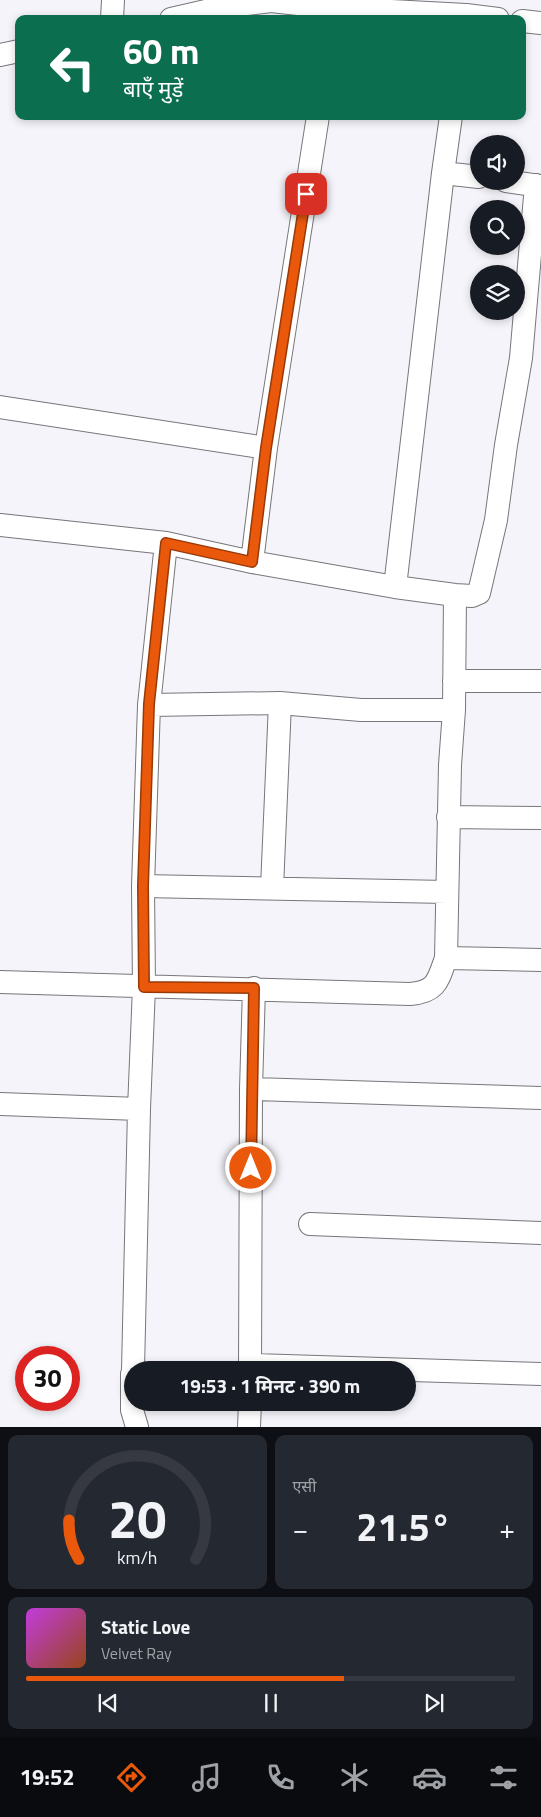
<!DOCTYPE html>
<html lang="hi">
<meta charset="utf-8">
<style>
:root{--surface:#171b24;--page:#242831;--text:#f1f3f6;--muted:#9ea1a6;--line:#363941;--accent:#ea580c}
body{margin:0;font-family:"Titillium Web","Noto Sans Devanagari",sans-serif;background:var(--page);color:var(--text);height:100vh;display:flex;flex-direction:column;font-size:19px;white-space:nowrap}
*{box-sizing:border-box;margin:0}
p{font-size:16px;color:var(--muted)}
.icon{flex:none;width:28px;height:28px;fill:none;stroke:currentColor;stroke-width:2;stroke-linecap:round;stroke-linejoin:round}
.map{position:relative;height:1427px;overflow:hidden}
.panel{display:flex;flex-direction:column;gap:8px;padding:8px;background:#0d0f14;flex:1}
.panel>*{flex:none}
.top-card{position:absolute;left:15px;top:15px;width:511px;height:105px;border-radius:10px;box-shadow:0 2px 8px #0003;background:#0b6e4f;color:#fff;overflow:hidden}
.tools{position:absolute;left:470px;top:135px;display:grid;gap:10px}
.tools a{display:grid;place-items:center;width:55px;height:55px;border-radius:50%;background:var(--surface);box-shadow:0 2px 8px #0003;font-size:25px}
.speed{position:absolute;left:15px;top:1346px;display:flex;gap:10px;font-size:25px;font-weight:700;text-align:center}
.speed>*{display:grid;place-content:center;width:65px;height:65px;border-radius:50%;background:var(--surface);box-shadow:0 2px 8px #0003;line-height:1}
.speed .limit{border:8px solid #d22;background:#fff;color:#111}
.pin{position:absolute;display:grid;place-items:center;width:42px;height:42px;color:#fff;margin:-21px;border-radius:10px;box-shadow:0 2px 8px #0006}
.me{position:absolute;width:55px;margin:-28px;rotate:0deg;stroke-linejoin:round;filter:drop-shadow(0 0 4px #0008)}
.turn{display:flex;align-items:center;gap:18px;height:105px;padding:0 25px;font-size:22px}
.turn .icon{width:65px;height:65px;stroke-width:2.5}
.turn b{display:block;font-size:35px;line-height:42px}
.big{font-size:38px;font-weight:700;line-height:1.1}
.panel .tile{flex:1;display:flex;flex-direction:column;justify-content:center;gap:8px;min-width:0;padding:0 18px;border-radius:10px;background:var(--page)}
.panel .dial{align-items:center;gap:0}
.dial svg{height:130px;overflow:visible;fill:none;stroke:var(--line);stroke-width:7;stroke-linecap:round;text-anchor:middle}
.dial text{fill:var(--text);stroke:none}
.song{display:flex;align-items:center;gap:15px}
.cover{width:60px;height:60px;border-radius:8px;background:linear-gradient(135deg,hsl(290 70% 55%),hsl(20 70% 35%))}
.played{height:5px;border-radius:2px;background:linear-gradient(90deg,var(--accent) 65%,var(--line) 65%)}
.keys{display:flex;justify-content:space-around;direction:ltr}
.heat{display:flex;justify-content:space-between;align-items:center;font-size:28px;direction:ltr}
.panel .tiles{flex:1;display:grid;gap:8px;grid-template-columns:1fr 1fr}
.tile:last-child{grid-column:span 2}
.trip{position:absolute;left:124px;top:1361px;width:292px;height:50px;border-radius:25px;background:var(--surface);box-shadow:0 2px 8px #0003;font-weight:700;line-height:50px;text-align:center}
.menu{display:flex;height:80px;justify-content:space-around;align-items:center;background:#090b0e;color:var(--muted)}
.menu .icon{width:35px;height:35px}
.menu .active{color:var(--accent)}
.menu b{font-size:22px;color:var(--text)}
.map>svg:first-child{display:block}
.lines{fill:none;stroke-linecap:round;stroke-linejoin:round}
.minor-casing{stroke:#76767b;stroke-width:24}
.minor{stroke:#fff;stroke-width:22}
.route-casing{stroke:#983908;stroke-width:12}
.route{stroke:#ea580c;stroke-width:9}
</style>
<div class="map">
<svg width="541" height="1427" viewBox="0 0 541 1427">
<rect width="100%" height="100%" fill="#f4f4fa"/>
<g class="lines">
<g class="minor-casing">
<path id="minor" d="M112,19L113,0
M171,19L223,7L271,1L335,8L466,15L498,19
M522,21L541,23
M0,55L19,51
M443,173L479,177
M506,181L541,186
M0,407L266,448
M0,525L166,543L252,562L395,587L455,595L472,596L479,593L496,520L506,445L521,358L536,185
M252,562L266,448L318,116
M395,587L443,173L451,116
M454,681H541
M149,705L280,703L361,710H454
M448,817L541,818
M143,886L447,892
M272,888L280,703
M446,958L541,960
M0,982L410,994C437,992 438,980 446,958L450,765L454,710L455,595
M251,1089L541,1098
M0,1104L139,1109
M310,1224L541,1233
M250,1365L541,1374
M133,1370L139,1109L144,987L143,886L149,705L166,543
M250,1370L251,1089L254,988
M132,1374V1410L137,1427
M249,1427L250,1402"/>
</g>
<use href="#minor" class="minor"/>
</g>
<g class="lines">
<g class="route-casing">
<path id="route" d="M251,1168L254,988L144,987L143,886L149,704L166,543L252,562L266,448L306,194"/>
</g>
<use href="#route" class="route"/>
</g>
</svg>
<div class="tools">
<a><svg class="icon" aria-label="sound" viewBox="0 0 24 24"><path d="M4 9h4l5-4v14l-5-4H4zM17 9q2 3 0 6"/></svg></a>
<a><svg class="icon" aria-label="search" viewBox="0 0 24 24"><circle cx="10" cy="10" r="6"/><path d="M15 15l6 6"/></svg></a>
<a><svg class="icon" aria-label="layers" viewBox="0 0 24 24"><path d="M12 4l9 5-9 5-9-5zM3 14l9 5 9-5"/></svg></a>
</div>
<div class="speed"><div class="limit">30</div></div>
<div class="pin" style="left:306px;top:194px;background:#d93025"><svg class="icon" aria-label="arrive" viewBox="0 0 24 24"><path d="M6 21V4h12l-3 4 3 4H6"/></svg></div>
<svg class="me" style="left:251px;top:1168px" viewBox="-20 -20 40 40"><circle r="17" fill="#ea580c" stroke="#fff" stroke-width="3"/><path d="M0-11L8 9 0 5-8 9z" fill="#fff"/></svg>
<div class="trip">19:53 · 1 मिनट · 390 m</div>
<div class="top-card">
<div class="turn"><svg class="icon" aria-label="left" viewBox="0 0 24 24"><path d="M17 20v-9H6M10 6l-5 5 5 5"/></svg><div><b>60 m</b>बाएँ मुड़ें</div></div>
</div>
</div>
<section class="panel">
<div class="tiles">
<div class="tile dial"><svg viewBox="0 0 100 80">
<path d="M14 69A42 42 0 1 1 86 69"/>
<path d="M14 69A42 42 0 0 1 8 45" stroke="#ea580c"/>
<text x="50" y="56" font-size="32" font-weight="700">20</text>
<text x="50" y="72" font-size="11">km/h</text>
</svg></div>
<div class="tile"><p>एसी</p>
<div class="heat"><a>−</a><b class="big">21.5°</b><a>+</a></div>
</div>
<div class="tile">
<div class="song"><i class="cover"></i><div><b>Static Love</b><p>Velvet Ray</p></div></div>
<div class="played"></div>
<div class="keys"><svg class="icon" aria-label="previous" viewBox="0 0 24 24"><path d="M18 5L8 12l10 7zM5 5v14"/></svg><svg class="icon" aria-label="pause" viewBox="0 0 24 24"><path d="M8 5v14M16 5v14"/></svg><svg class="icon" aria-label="next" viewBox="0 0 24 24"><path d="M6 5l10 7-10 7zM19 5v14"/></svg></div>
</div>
</div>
</section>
<nav class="menu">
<b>19:52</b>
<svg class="icon active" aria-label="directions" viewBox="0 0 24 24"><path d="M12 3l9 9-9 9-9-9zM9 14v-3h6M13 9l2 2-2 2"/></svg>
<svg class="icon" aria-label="music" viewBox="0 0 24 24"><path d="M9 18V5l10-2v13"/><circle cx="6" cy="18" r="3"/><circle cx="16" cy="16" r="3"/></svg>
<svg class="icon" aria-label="phone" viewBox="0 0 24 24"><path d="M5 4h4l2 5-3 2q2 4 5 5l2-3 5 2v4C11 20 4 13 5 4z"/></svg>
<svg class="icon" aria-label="climate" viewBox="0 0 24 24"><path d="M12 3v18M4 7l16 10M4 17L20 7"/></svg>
<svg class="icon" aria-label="car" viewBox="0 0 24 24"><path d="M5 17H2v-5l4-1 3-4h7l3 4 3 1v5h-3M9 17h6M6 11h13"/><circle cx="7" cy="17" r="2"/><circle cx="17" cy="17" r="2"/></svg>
<svg class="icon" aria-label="filters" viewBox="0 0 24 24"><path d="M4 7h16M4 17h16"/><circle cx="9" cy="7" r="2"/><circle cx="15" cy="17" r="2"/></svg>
</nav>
